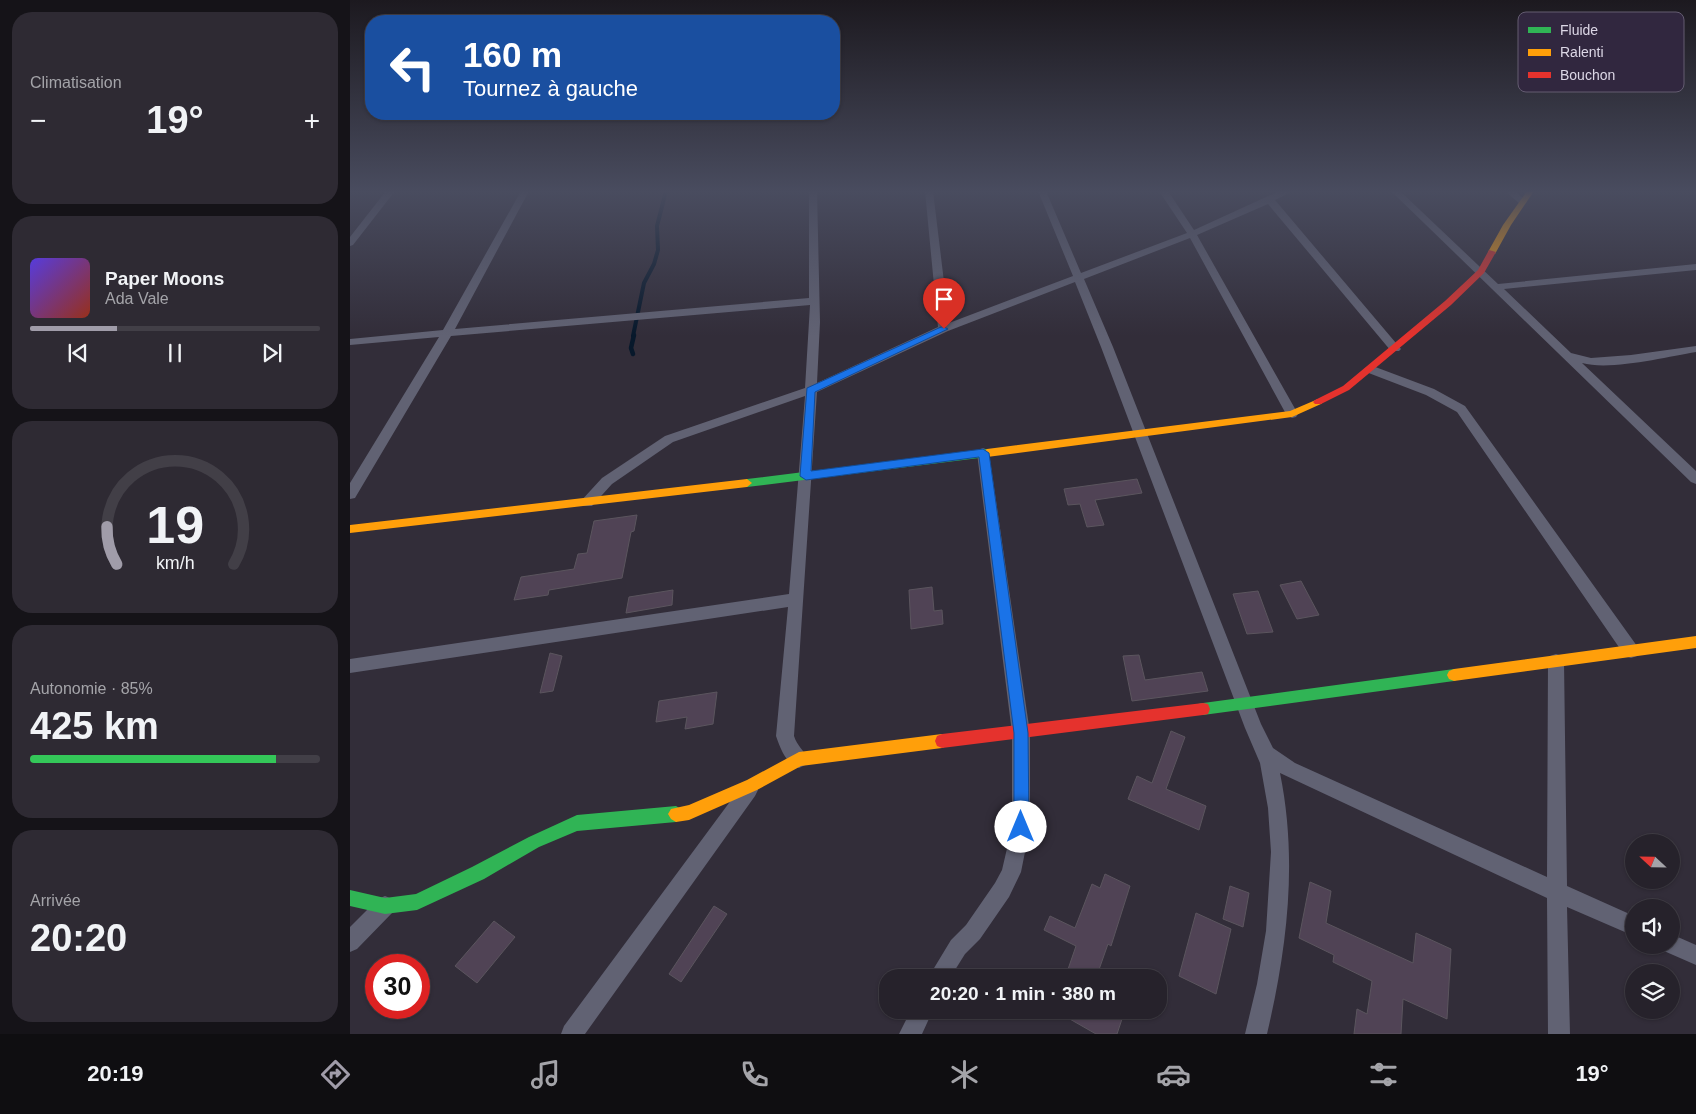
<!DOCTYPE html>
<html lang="fr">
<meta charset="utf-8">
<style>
:root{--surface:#26222b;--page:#2e2a33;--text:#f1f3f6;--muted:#a4a4a9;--line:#423f47;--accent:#a09ca9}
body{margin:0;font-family:Helvetica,sans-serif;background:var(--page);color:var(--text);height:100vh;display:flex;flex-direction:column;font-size:19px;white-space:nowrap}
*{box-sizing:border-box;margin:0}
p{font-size:16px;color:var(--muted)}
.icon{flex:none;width:28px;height:28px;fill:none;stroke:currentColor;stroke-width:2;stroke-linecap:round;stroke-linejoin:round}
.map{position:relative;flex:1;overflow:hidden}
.details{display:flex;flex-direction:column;gap:12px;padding:12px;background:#151318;width:350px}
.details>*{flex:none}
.banner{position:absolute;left:15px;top:15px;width:475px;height:105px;border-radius:20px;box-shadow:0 1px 4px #0004,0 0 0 1px var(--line);background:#1a4fa0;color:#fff;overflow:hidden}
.needle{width:32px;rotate:292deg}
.fabs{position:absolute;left:1275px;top:834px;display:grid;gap:10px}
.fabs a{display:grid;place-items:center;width:55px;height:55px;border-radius:50%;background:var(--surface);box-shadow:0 1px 4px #0004,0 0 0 1px var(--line);font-size:25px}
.speed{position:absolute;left:15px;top:954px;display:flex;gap:10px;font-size:25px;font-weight:700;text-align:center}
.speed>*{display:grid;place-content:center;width:65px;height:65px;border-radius:50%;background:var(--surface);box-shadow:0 1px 4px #0004,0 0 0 1px var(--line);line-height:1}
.speed .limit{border:8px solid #d22;background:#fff;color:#111}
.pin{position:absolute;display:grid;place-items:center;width:42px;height:42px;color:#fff;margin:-51px -21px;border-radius:50% 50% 50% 0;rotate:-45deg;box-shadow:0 0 5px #0007}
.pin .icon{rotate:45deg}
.me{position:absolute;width:55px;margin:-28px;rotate:0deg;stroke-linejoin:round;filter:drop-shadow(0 0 4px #0008)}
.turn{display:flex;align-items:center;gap:18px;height:105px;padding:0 15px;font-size:22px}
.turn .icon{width:65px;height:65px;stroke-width:2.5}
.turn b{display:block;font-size:35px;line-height:42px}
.big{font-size:38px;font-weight:700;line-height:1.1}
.details .widget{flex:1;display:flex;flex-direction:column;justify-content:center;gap:8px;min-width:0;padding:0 18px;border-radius:20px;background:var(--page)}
.details .dial{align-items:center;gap:0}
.dial svg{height:130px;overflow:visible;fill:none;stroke:var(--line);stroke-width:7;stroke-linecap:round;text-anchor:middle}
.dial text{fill:var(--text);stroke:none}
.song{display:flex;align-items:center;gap:15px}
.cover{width:60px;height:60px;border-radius:8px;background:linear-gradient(135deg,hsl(250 70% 55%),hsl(10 70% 35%))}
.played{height:5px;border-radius:2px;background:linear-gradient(90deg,var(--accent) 30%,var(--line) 30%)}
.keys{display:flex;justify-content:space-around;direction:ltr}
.heat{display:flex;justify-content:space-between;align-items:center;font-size:28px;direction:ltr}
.charge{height:8px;border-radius:4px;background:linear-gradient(90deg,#34c759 85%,var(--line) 0)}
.trip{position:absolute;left:529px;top:969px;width:288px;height:50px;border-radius:20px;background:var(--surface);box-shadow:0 1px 4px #0004,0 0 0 1px var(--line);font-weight:700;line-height:50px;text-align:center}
.tabs{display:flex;height:80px;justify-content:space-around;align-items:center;background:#0f0e11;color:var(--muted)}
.tabs .icon{width:35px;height:35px}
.tabs .active{color:var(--accent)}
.tabs b{font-size:22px;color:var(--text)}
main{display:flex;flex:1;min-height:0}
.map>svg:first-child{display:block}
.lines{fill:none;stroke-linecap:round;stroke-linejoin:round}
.stream-far1{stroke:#07182b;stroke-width:4}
.stream{stroke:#07182b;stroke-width:4.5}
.building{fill:#504355;stroke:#5b555e}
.street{fill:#616273;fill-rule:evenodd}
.fast{fill:#30b455;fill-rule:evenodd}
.slow{fill:#ff9f0a;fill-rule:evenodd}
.jam{fill:#e5322d;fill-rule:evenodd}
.route{fill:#1a73e8;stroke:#114b97}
.key{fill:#31273f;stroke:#645c71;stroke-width:1}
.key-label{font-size:14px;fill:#dcd7e6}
</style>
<main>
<section class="details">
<div class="widget"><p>Climatisation</p>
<div class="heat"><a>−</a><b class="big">19°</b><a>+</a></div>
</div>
<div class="widget">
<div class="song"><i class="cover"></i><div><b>Paper Moons</b><p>Ada Vale</p></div></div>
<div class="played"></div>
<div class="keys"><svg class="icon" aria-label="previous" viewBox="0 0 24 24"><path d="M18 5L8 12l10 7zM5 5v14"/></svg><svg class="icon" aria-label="pause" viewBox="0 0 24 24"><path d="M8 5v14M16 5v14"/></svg><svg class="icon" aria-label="next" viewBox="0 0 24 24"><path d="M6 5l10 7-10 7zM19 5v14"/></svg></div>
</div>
<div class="widget dial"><svg viewBox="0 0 100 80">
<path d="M14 69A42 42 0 1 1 86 69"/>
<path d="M14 69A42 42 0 0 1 8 46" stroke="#a09ca9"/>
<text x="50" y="56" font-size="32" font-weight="700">19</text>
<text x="50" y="72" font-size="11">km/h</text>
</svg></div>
<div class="widget"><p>Autonomie · 85%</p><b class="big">425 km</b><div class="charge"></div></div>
<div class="widget"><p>Arrivée</p><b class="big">20:20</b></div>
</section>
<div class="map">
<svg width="1346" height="1034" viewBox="0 0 1346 1034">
<rect width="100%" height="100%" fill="#322d39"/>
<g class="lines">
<path class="stream-far1" d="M283,336L294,283L304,264L308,250L307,226L316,191"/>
<path class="stream" d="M283,354L281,348L284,335"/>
</g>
<path class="building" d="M787,479L792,493L745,500L754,525L737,527L730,504L718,505L714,489Z
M287,515L284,531L281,532L272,578L199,590L198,595L164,600L171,577L224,569L228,554L237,553L244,521Z
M951,581L969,615L947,619L930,585Z
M582,587L584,611L592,610L593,624L561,629L559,590Z
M323,590L322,605L276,613L279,597Z
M908,591L923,632L897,634L883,594Z
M200,653L212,656L203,691L190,693Z
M789,655L795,680L852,672L858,691L782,701L773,656Z
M367,692L363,724L335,729L337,717L306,722L309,701Z
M821,731L835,737L816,789L856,806L849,830L778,799L787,776L802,783Z
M755,874L780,886L761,946L758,944L746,978H715L726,946L694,930L700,916L725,928L742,884L750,888Z
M960,882L981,891L976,923L1063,963L1066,933L1101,949L1097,1019L1053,999L1051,1034H1004L1007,1009L1017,1014L1022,981L983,962L984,955L949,938Z
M880,886L899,893L893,927L873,919Z
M364,906L377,914L331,982L319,974Z
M846,913L881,929L866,994L829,976Z
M144,921L165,937L127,983L105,966Z
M704,1010H775L767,1034H746Z"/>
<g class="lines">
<path class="street" d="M36,191H45L3,245L0,246V237Z
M171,191H179L105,329L459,298V191H467L470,322L467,383L588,327L575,191H583L599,323L723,276L688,191H696L731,273L837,233L809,191H818L844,230L916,197L931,191H943L925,200L1051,349L1049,351H1041L918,204L847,235L948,414L946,417L942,418L936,414L840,238L734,279L763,347L911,724L923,748L945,763L1197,877L1198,661L1200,656L1206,654L1212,656L1214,661L1217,886L1284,916V936L1217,907L1220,1034H1198L1197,898L930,773C948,861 937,948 917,1034H895L907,984L916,931L921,852L918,808L910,763L895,728L751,347L725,282L598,331L467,392L444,736C447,746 454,750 458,759L455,765L449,768C435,762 431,750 426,736L438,607L0,673V659L439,594L455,396L323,442L262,484L242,506H232L230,502L252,478L315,436L455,388L460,305L101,336L5,498L0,499V483L89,337L0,345V339L93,330Z
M1041,191H1050L1148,284L1346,264V270L1154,289L1221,353L1241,358L1281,355L1346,346V352C1316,357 1260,371 1232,363L1346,471V484L1341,482Z
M1155,191H1165L1177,202L1173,205L1170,204Z
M1020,365L1084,389L1115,406L1287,646L1289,651L1287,656L1281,658L1275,656L1107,412L1076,395L1016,372L1014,369Z
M633,448L638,450L639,453L680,733V827L671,872L659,897L630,939L615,954L600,978H578L601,940L616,925L645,883L652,870L662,827V733L627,453L628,450Z
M399,781L405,784L408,790L405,796L235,1034H211L214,1026L393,784Z
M35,896L42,899L45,906L42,913L7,949L0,952V927L28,899Z
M1321,934L1346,945V965L1314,951L1311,945H1321Z
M561,1010H583L572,1034H549Z"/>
<path class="fast" d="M637,449L642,453L637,457L397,487L392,483L397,479Z
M1104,669L1109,671L1111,675L1109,679L1104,681L853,715L848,714L846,709L848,704L853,703Z
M326,806L331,809L334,814L331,819L326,822L227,831L189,847L134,879L67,910L35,914L0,906V890L35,898L66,894L122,867L179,837L227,815Z"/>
<path class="slow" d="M1177,191H1184L1161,225L1145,254H1139L1138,252L1153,225Z
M968,399L971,400L973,402L971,404L942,417L637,457L632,453L637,449L940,411Z
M397,479L402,483L397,487L0,533V525Z
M1346,636V648L1104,681L1099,679L1097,675L1099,671L1104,669Z
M592,734L597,736L599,741L597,746L592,748L451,766L407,790L339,820L326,822L321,819L318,814L321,809L339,805L397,780L449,752Z"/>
<path class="jam" d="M1139,250L1146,252L1134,273L1101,305L999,390L971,404H965L963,402L965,400L993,386L1095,301L1128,270Z
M853,703L858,704L860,709L858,714L853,715L592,748L587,746L585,741L587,736L592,734Z"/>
</g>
<linearGradient id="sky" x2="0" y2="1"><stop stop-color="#1c191f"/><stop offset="0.57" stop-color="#494c5f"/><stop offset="1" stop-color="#494c5f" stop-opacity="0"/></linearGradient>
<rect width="1346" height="336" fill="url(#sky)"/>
<path class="route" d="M591,327H594L598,329L465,392L461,471L633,449L639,453L678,733L679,827L677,832L671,835L666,832L664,827V733L629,457L456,480L450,476L457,388Z"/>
<rect x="1168" y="12" width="166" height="80" rx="8" class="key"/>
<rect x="1178" y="27" width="23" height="6" fill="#30b455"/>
<rect x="1178" y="49" width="23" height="7" fill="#ff9f0a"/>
<rect x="1178" y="72" width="23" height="6" fill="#e5322d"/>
<g class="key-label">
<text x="1210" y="35">Fluide</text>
<text x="1210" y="57">Ralenti</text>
<text x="1210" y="80">Bouchon</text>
</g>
</svg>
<div class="fabs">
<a><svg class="needle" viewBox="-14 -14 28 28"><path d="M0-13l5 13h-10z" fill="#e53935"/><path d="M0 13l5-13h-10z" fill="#a4a4a9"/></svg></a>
<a><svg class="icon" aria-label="sound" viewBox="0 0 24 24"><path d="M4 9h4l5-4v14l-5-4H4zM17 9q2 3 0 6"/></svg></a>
<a><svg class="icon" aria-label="layers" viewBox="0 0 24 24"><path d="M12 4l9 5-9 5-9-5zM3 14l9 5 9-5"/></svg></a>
</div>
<div class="speed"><div class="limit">30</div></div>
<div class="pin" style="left:594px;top:329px;background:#d93025"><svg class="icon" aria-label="arrive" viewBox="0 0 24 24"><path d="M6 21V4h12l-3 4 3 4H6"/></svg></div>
<svg class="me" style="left:671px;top:827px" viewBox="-20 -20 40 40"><circle r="19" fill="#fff"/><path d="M0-13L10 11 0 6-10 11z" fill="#1a73e8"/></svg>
<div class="trip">20:20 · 1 min · 380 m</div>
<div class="banner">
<div class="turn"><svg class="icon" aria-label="left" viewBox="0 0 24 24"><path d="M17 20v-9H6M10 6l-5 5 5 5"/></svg><div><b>160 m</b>Tournez à gauche</div></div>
</div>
</div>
</main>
<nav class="tabs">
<b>20:19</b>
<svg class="icon active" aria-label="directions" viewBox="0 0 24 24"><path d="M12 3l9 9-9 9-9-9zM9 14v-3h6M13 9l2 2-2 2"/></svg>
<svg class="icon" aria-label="music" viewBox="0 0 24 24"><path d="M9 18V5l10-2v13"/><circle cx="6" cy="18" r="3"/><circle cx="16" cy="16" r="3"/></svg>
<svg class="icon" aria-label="phone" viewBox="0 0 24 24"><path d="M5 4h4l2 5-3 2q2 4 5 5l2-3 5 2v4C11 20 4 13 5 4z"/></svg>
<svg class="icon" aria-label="climate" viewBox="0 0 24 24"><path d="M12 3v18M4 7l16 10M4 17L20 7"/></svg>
<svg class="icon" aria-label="car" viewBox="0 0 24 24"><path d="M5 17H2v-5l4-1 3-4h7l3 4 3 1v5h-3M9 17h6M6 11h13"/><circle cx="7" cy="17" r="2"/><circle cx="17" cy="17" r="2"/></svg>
<svg class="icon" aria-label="filters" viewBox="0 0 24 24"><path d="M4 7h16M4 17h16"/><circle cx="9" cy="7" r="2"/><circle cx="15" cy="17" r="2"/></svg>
<b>19°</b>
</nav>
